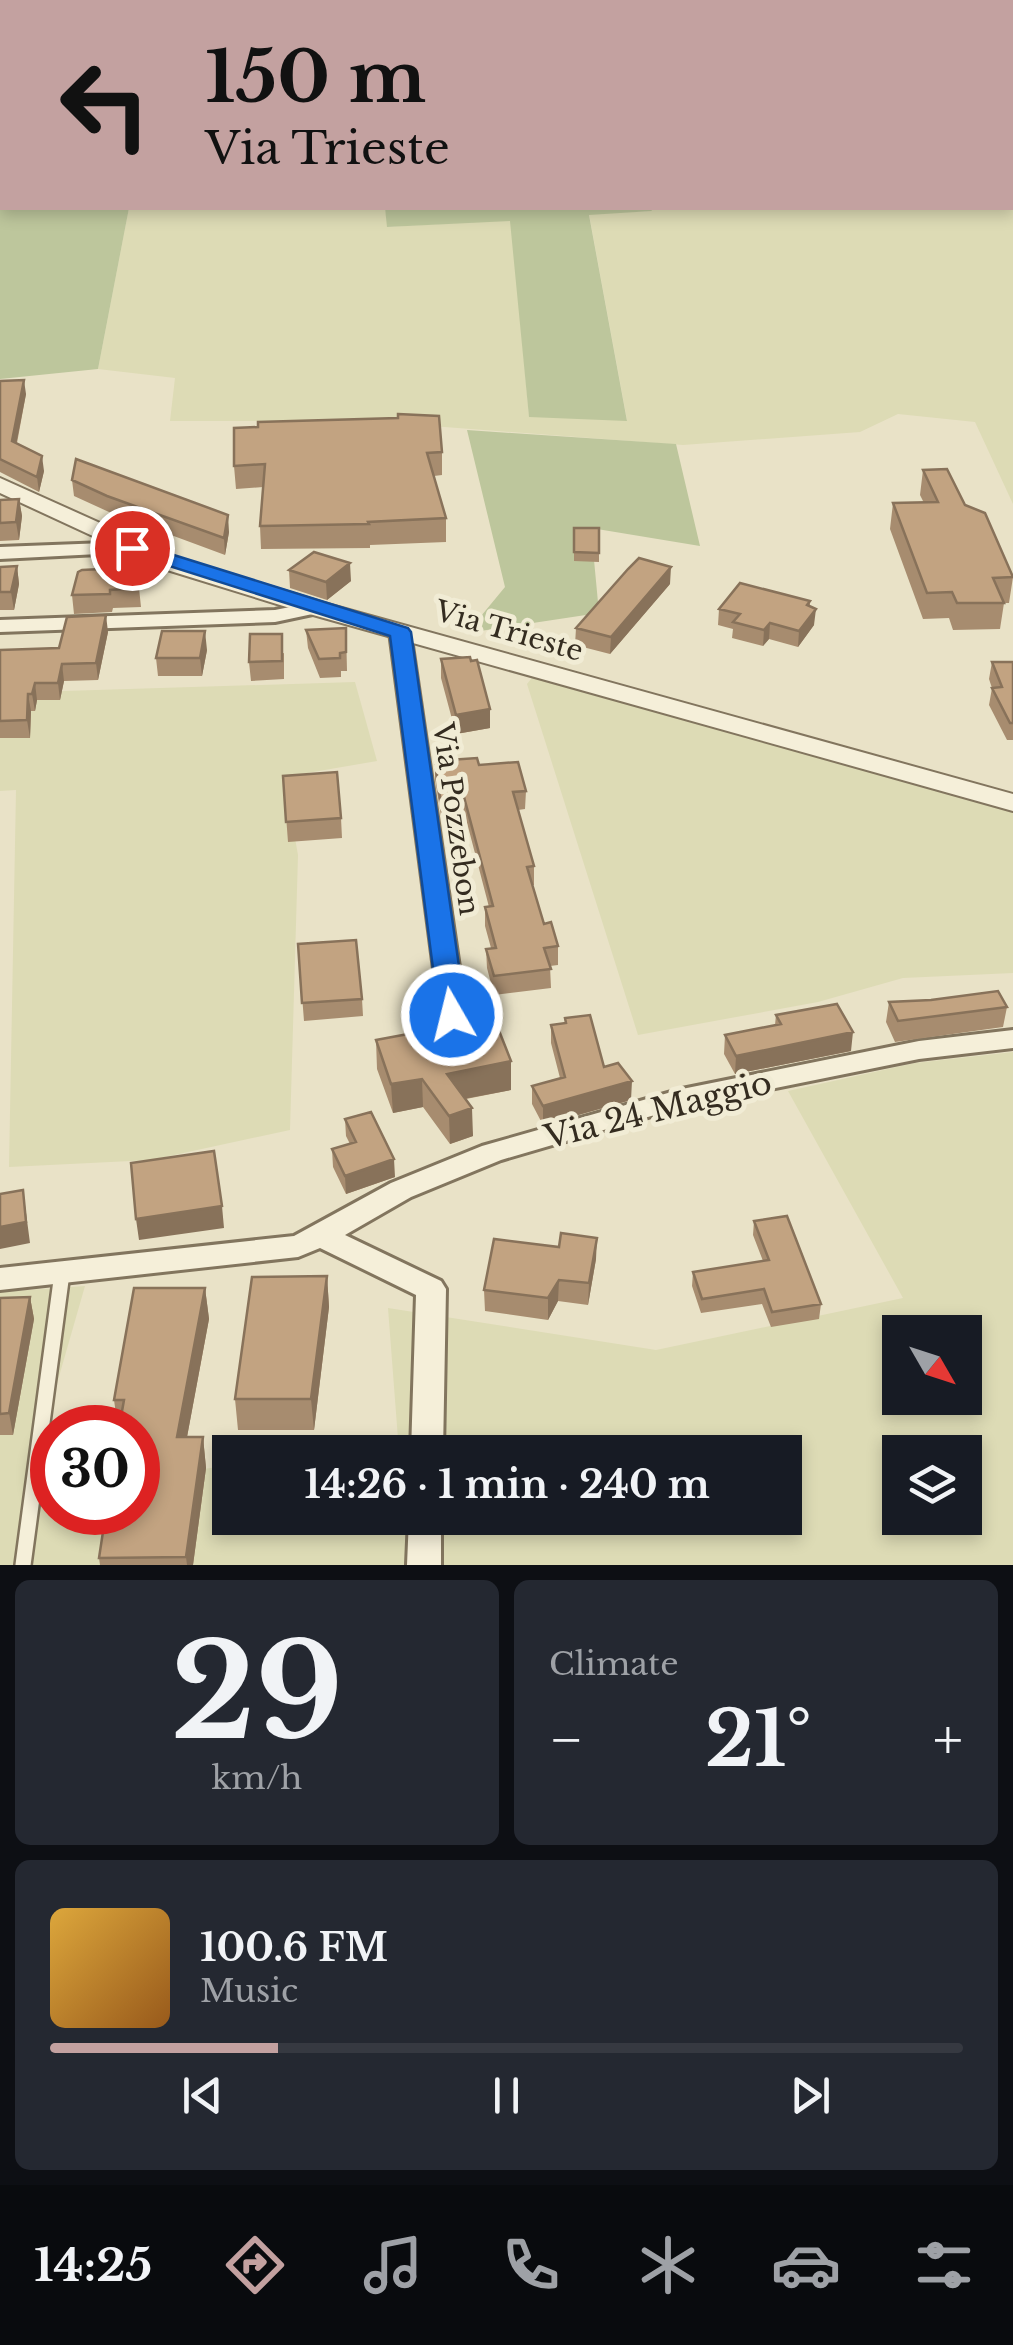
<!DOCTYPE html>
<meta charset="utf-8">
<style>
:root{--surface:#171b24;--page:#242831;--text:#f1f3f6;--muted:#9ea1a6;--line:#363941;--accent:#c3a1a0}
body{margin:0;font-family:"Libre Baskerville",serif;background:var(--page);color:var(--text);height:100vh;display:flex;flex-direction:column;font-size:38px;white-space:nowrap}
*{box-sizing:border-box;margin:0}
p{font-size:32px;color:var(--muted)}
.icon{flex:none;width:55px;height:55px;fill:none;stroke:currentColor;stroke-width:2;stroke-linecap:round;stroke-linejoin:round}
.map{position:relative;height:1565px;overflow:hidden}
.panel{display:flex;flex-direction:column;gap:15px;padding:15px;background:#0d0f14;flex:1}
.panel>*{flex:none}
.hud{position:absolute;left:0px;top:0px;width:1015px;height:210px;box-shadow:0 5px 15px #0003;background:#c3a1a0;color:#111;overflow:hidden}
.needle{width:65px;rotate:129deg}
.tools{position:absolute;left:882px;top:1315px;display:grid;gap:20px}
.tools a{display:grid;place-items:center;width:100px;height:100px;border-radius:0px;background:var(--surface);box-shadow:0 5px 15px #0003;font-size:50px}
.speed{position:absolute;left:30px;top:1405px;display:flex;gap:20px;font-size:50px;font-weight:700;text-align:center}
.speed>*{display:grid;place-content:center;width:130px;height:130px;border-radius:50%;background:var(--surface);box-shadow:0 5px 15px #0003;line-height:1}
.speed .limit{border:15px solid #d22;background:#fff;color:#111}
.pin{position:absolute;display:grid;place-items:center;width:85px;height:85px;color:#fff;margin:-42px;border:5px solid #fff;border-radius:50%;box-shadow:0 2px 10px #0007}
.me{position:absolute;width:110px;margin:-55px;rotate:352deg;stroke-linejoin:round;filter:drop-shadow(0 0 8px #0008)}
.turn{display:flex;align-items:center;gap:35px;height:210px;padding:0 40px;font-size:45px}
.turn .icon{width:130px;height:130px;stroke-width:2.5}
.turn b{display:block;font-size:70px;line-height:85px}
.big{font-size:75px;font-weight:800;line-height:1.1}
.panel .tile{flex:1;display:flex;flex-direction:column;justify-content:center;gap:15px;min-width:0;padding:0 35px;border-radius:15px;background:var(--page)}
.panel .dial{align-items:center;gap:0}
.dial b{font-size:130px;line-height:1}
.song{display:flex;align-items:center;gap:30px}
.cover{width:120px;height:120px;border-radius:15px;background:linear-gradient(135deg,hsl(40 70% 55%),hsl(30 70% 35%))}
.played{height:10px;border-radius:5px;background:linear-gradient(90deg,var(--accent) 25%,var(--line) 25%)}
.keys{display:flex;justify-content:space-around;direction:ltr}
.heat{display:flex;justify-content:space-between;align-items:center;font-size:55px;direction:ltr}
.panel .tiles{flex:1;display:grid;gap:15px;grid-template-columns:1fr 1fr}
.tile:last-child{grid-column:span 2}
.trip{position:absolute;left:212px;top:1435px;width:590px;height:100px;border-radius:0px;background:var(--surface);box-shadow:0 5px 15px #0003;font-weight:800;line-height:100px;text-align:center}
.tabs{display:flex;height:160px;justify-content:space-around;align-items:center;background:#090b0e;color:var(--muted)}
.tabs .icon{width:70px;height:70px}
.tabs .active{color:var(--accent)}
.tabs b{font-size:45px;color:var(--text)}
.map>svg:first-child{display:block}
.farmland{fill:#dddbb5;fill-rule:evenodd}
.green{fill:#bdc69c}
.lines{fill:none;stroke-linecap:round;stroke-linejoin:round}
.service-casing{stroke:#82755e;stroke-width:20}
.minor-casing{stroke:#82755e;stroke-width:6}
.tertiary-casing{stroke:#82755e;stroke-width:4}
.service{stroke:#f5efd9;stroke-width:15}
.minor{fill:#f5efd9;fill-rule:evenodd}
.tertiary{fill:#f5efd9;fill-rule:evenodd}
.wall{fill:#a78c6f}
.shaded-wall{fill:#88725a}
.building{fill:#c2a381;stroke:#88725a;stroke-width:2.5}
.route{fill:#1a73e8;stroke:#114b97;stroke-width:2.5}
.labels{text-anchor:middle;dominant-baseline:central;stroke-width:10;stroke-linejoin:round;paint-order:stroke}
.street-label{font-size:28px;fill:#342c20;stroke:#f1ecd5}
.near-street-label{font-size:32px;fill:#342c20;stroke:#f1ecd5}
</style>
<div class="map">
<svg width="1013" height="1565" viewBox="0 0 1013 1565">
<rect width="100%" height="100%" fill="#e9e2c7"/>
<path class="farmland" d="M723,0H1013V504L975,422L898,414L860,432L683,445L366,421H170L175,378L98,369L129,208H385L388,227L511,220L529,416L627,420L589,214L651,211L650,208H1012V2H699Z
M535,674L1013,805V973L903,978L818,1002L638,1035L527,684Z
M355,682L377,761L284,777L298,855L290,1130L151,1160L9,1167L16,790L0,791V693Z
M1013,1052V1565H0V1292L85,1286L25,1495L52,1491V1512H138V1479L230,1465V1518H785V1452H310L398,1439L388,1308L656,1350L903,1298L788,1091L915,1063ZM900,1332H965V1398H900ZM900,1452H965V1518H900Z"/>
<path class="green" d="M0,79L2,208H129L98,369L0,379Z
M385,208H650L652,211L589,215L627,421L529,417L510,221L387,227Z
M467,430L676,444L700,546L591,528L599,613L467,633L505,587Z"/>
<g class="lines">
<g class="service-casing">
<path id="service" d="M23,1565L62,1273"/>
</g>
<g class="minor-casing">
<path id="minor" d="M99,0H111L112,2H101Z
M169,0H181L182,2H171Z
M131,542L141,548L138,552L0,559V547Z
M315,602L325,608L322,612L275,622L0,632V620L275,610Z
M400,626L410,632L466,1015L462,1021H444L440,1015L390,632Z
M1013,1030V1048L919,1059L682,1107L501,1160L411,1197L345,1235L441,1281L446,1289L443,1452H411L416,1295L320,1248L298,1257L0,1290V1268L294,1236L391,1183L482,1146L682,1089L919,1041Z
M409,1518H441V1565H407Z"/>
</g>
<g class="tertiary-casing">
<path id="tertiary" d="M0,478L180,559L324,603L1013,794V811L306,613L164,569L0,493Z"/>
</g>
<use href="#service" class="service"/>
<use href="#minor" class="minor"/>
<use href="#tertiary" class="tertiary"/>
</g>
<path class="wall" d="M0,381L26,394L17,443L44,471L39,492L0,472Z
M442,452V475L434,476L446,518V542L370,545V548L261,549L260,526L263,487L236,489L234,466Z
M923,470L965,505L1013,577L1009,603H1004L1000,629L953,630L949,618L923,619L890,529L893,503H924L920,495Z
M72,480L229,532L225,555L109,512L74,496Z
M19,499L22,516L19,540L0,541V500Z
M574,528H599V562L574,561Z
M17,566L19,584L14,610H0V567Z
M289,570L351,581L327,600L290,588Z
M78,572L139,588L141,607L113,608L112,612L74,614L72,595Z
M670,584L610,654L575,645L576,628Z
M810,601V606L814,625L798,647L769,639L763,646L732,638L733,629L718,625L719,609Z
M346,628L347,671H341V677L320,678L308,648L306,630Z
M108,632L98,680L64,681L60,700H37L35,711H31L30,738H0V650L59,648Z
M207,650L202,676H158L156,658Z
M284,653V679L251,681L249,662Z
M441,659L490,709V728L456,734L441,678Z
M992,662H1013V740H1007L989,705L992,688L989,679Z
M435,761L479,765L526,791L525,809L518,810L534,866V885H532L544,924L558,946V965L550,966L551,988L494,995L487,968L486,949L491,948L485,926V907H489L465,815L441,816L435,779Z
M283,776L341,818L342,838L288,842Z
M298,944L362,999L363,1016L304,1021Z
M889,1002L1007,1007L1003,1027L895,1042L886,1022Z
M776,1015L851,1051L735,1074L724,1054L725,1035L775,1025Z
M565,1018L631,1100L543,1125L532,1104V1086L560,1078L551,1043V1025L565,1024Z
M376,1040L511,1061V1090L466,1099L473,1136L450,1144L423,1107L393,1113L377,1069Z
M345,1119L395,1177L346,1194L333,1167L332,1149L350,1144L346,1136Z
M754,1221L821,1304L819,1319L771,1327L762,1304L701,1313L692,1286L693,1272L763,1261L753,1235Z
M596,1259L588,1305L558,1301L548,1320L485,1311L484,1290Z
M327,1276L329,1307L314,1430H238L235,1399Z
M205,1288L209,1319L187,1437H203L206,1468L193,1565H100L99,1558L138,1428H118L114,1400Z
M30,1297L34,1319L13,1435H0V1298Z"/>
<path class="shaded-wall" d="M137,0H162V2H137Z
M24,380L26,394L14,455L12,441Z
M42,456L44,471L39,492L37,477Z
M19,499L22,516L19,540L16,522Z
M228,515L229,532L225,555L224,538Z
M350,563L351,581L327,600L326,582Z
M17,566L19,584L14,610L11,592Z
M671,567L670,584L610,654L611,637Z
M816,609L814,625L798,647L799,631Z
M106,615L108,632L98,680L96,663Z
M770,623L769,639L763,646L764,630Z
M205,631L207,650L202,676L200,658Z
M62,664L64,681L60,700L58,683Z
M35,683L37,700L35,711L32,694Z
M28,694L31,711L30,738L27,720Z
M490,709V728L456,734V715Z
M853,1032L851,1051L735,1074L736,1056Z
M511,1061V1090L447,1102V1074Z
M422,1079L423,1107L393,1113L391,1084Z
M632,1081L631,1100L543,1125V1106Z
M472,1108L473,1136L450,1144L449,1116Z
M394,1159L395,1177L346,1194L345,1176Z
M23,1190L30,1243L0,1249V1227Z
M222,1206L224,1228L139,1240L136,1219Z
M597,1238L596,1259L588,1305L589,1283Z
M327,1276L329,1307L314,1430L311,1399Z
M559,1280L558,1301L548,1320V1298Z
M205,1288L209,1319L181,1469L177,1437Z
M30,1297L34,1319L13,1435L9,1413Z
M203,1437L206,1468L193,1565H187L186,1557Z"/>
<path class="building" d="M24,380L12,441L42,456L37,477L0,459V381Z
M398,414L439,416L442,452L427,453L446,518L368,522L369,524L260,526L265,464L234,466V428L258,427V422L398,418Z
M76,459L228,515L224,538L107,496L72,480Z
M947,469L965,505L985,513L1013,577L993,578L1004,603H957L952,592L927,593L893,503L938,502L923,470Z
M19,499L16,522L0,523V500Z
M574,528H599V553L574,552Z
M314,552L350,563L326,582L289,570Z
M639,558L671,567L611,637L576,628L628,569Z
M17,566L11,592H0V567Z
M122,568L139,588L110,590V594L72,595L78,572L82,570Z
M740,583L810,601L807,605L816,609L799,631L770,623L764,630L733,622L740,614L719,609Z
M106,615L96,663L62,664L58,683H35L32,694H28L27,720L0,721V650L59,648L67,617Z
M346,628V652L340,653V658L319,659L306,630Z
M162,631H205L200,658H156Z
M250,634H282V661L249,662Z
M470,657L471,661L477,660L490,709L456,715L441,659Z
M992,662H1013V723H1010L992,688L1002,687Z
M477,758L479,765L518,762L526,791L513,792L534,866L527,867L544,924L551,922L558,946L544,948L551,969L494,976L486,949L496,948L485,907L493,906L464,797L440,798L435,761Z
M337,772L341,818L286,822L283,776Z
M356,940L362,999L302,1003L298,944Z
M998,991L1007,1007L898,1021L889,1002L931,1000Z
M837,1004L853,1032L736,1056L725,1035L781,1024L776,1015Z
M590,1015L604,1067L618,1063L632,1081L543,1106L532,1086L565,1077L551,1025L566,1023L565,1018Z
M494,1018L511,1061L447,1074L472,1108L449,1116L422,1079L391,1084L376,1040Z
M371,1112L394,1159L345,1176L332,1149L356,1142L345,1119Z
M214,1151L222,1206L136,1219L131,1163Z
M23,1190L26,1222L0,1227V1194Z
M787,1216L821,1304L772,1312L764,1289L702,1299L693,1272L769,1260L754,1221Z
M561,1233L597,1238L589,1283L559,1280L548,1298L484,1290L494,1239L559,1247Z
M327,1276L311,1399H235L252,1277Z
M134,1288H205L177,1437H203L186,1557L99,1558L106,1512H138V1428H119L124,1400H114Z
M30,1297L9,1413L0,1414V1298Z"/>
<path class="route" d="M132,542L408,628L411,632L466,1015L462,1021H443L439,1015L390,636L125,552L122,548Z"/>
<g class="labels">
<g class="street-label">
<text transform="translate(509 631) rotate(16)">Via Trieste</text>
<text transform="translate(456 819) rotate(82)">Via Pozzebon</text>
</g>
<g class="near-street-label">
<text transform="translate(658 1110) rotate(-14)">Via 24 Maggio</text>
</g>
</g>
</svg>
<div class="tools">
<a><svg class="needle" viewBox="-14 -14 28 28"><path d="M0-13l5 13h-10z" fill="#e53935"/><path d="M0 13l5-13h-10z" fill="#9ea1a6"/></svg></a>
<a><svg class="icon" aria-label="layers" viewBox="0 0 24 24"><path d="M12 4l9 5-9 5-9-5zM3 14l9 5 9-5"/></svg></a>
</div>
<div class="speed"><div class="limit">30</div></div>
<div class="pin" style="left:132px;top:548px;background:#d93025"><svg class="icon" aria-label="arrive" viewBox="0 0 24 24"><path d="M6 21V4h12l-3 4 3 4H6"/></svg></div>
<svg class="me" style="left:452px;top:1015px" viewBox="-20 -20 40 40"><circle r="17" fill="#1a73e8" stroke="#fff" stroke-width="3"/><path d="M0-11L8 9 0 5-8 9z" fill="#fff"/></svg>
<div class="trip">14:26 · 1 min · 240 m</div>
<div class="hud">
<div class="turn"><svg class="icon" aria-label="left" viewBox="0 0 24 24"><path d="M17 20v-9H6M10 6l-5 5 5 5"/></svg><div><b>150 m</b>Via Trieste</div></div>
</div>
</div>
<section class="panel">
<div class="tiles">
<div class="tile dial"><b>29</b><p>km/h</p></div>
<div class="tile"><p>Climate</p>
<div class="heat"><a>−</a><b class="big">21°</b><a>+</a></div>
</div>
<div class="tile">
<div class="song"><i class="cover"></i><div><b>100.6 FM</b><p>Music</p></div></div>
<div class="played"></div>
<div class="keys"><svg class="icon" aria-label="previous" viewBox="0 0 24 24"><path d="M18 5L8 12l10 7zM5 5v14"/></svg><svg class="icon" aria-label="pause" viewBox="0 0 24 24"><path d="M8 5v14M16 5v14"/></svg><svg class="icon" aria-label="next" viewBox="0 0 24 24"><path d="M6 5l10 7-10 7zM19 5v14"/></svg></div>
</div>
</div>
</section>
<nav class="tabs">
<b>14:25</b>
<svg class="icon active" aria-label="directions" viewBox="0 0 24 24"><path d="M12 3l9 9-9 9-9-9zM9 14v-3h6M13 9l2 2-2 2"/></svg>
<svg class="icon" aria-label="music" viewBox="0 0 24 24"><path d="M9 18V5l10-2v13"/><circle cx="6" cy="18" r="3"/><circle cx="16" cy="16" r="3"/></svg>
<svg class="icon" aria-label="phone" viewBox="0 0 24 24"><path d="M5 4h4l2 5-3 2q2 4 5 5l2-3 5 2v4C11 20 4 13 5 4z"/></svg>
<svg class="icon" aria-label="climate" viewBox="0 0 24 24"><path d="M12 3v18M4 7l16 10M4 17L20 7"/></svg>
<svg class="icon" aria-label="car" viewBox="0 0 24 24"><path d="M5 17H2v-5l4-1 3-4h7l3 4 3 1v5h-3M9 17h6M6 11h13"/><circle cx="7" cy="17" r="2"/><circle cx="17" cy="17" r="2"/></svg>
<svg class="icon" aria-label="filters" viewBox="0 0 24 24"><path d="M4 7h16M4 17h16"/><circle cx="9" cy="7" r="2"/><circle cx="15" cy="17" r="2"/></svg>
</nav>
